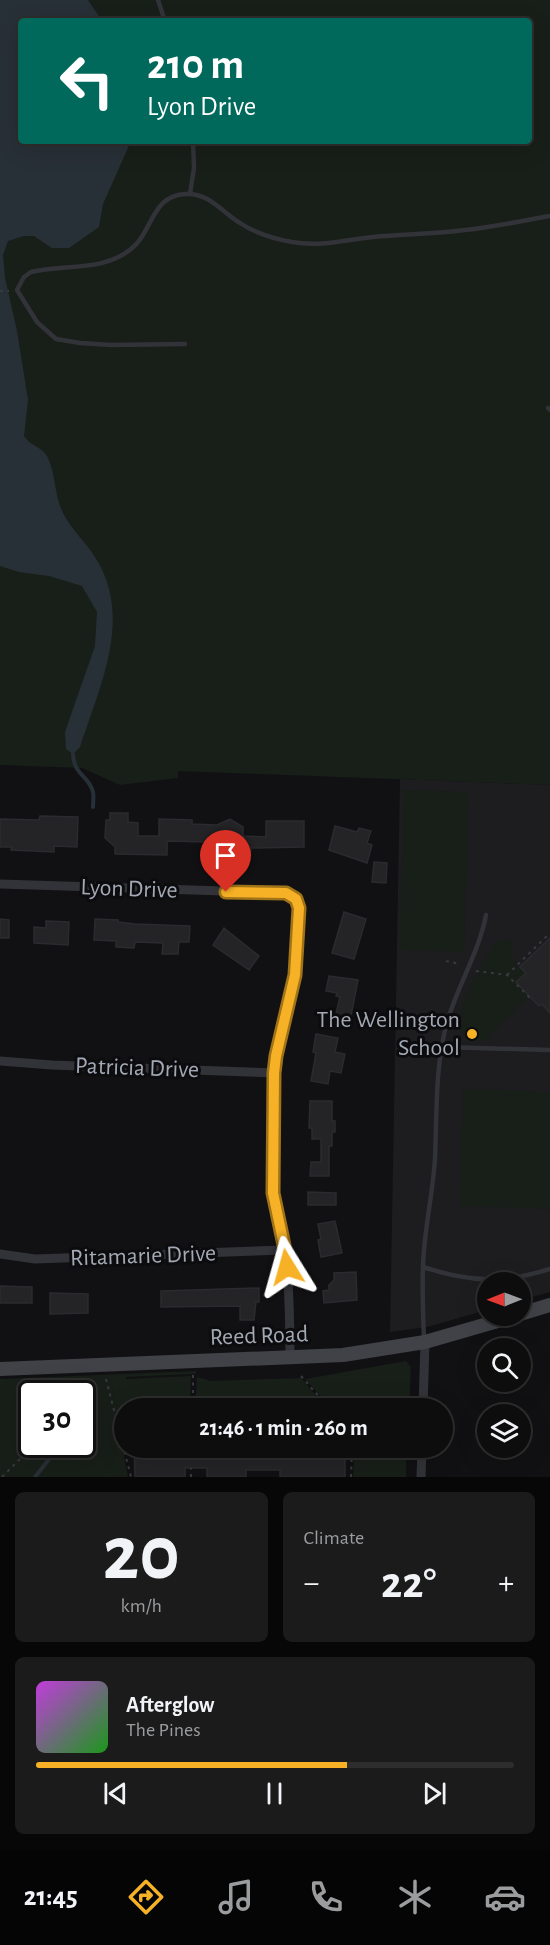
<!DOCTYPE html>
<meta charset="utf-8">
<style>
:root{--surface:#0d0d0e;--page:#1b1b1c;--text:#f1f3f6;--muted:#9a9c9e;--line:#2d2d2e;--accent:#f6b126}
body{margin:0;font-family:"Alegreya Sans",sans-serif;background:var(--page);color:var(--text);height:100vh;display:flex;flex-direction:column;font-size:22px;white-space:nowrap}
*{box-sizing:border-box;margin:0}
p{font-size:20px;color:var(--muted)}
.icon{flex:none;width:33px;height:33px;fill:none;stroke:currentColor;stroke-width:2;stroke-linecap:round;stroke-linejoin:round}
.map{position:relative;height:1477px;overflow:hidden}
.drawer{display:flex;flex-direction:column;gap:15px;padding:15px;background:#070708;flex:1}
.drawer>*{flex:none}
.top-card{position:absolute;left:18px;top:18px;width:514px;height:126px;border-radius:6px;box-shadow:0 6px 24px #0002,0 0 0 2px var(--line);background:#00695c;color:#fff;overflow:hidden}
.needle{width:39px;rotate:269deg}
.buttons{position:absolute;left:477px;top:1272px;display:grid;gap:12px}
.buttons a{display:grid;place-items:center;width:54px;height:54px;border-radius:50%;background:var(--surface);box-shadow:0 6px 24px #0002,0 0 0 2px var(--line);font-size:30px}
.speed{position:absolute;left:18px;top:1380px;display:flex;gap:12px;font-size:30px;font-weight:700;text-align:center}
.speed>*{display:grid;place-content:center;width:78px;height:78px;border-radius:50%;background:var(--surface);box-shadow:0 6px 24px #0002,0 0 0 2px var(--line);line-height:1}
.speed .limit{border:3px solid #111;border-radius:9px;background:#fff;color:#111}
.pin{position:absolute;display:grid;place-items:center;width:51px;height:51px;color:#fff;margin:-62px -26px;border-radius:50% 50% 50% 0;rotate:-45deg;box-shadow:0 0 6px #0007}
.pin .icon{rotate:45deg}
.me{position:absolute;width:66px;margin:-33px;rotate:352deg;stroke-linejoin:round;filter:drop-shadow(0 0 4px #0008)}
.turn{display:flex;align-items:center;gap:21px;height:126px;padding:0 30px;font-size:27px}
.turn .icon{width:78px;height:78px;stroke-width:2.5}
.turn b{display:block;font-size:42px;line-height:51px}
.big{font-size:45px;font-weight:700;line-height:1.1}
.drawer .card{flex:1;display:flex;flex-direction:column;justify-content:center;gap:9px;min-width:0;padding:0 21px;border-radius:9px;background:var(--page)}
.drawer .dial{align-items:center;gap:0}
.dial b{font-size:78px;line-height:1}
.song{display:flex;align-items:center;gap:18px}
.cover{width:72px;height:72px;border-radius:9px;background:linear-gradient(135deg,hsl(290 70% 55%),hsl(120 70% 35%))}
.played{height:6px;border-radius:3px;background:linear-gradient(90deg,var(--accent) 65%,var(--line) 65%)}
.keys{display:flex;justify-content:space-around;direction:ltr}
.heat{display:flex;justify-content:space-between;align-items:center;font-size:33px;direction:ltr}
.drawer .tiles{flex:1;display:grid;gap:15px;grid-template-columns:1fr 1fr}
.card:last-child{grid-column:span 2}
.trip{position:absolute;left:114px;top:1398px;width:339px;height:60px;border-radius:30px;background:var(--surface);box-shadow:0 6px 24px #0002,0 0 0 2px var(--line);font-weight:700;line-height:60px;text-align:center}
.tabs{display:flex;height:96px;justify-content:space-around;align-items:center;background:#050506;color:var(--muted)}
.tabs .icon{width:42px;height:42px}
.tabs .on{color:var(--accent)}
.tabs b{font-size:27px;color:var(--text)}
.map>svg:first-child{display:block}
.built{fill:#1d1d20}
.green{fill:#181e18;fill-rule:evenodd}
.water{fill:#283037}
.lines{fill:none;stroke-linecap:round;stroke-linejoin:round}
.stream{stroke:#283037;stroke-width:4}
.building{fill:#242427;stroke:#2b2b2f;stroke-width:1.5}
.path{stroke:#383a3f;stroke-width:2;stroke-dasharray:3 4.5;stroke-linecap:butt}
.service{stroke:#323338;stroke-width:4.5}
.minor{stroke:#323338;stroke-width:9}
.secondary{stroke:#404248;stroke-width:14}
.route-casing{stroke:#a07319;stroke-width:15}
.route{stroke:#f6b126;stroke-width:10}
.poi-dot{fill:#f6b126;stroke:#0c0c0e;stroke-width:2}
.labels{text-anchor:middle;dominant-baseline:central;stroke-width:6;stroke-linejoin:round;paint-order:stroke}
.street-label{font-size:24px;fill:#a2a8b4;stroke:#0c0c0e}
.poi-label{font-size:24px;fill:#a2a8b4;stroke:#0c0c0e;text-anchor:end}
</style>
<div class="map">
<svg width="550" height="1477" viewBox="0 0 550 1477">
<rect width="100%" height="100%" fill="#111113"/>
<path class="built" d="M400,779L550,785V1292L521,1300L520,1282H488L487,1310L427,1327L390,1332Z"/>
<path class="green" d="M0,0H550V785L178,771V778L120,785L82,768L0,765ZM21,21H530V141H21Z
M404,790L468,792L464,952L400,950Z
M502,940L509,939L513,944V960L526,973L517,982L530,996L490,1035L489,1040L473,1041L460,1032C456,1005 477,975 489,951L494,944Z
M463,1089L550,1092V1209L460,1206Z
M406,1361L411,1367L409,1408H331L305,1379Z
M196,1371V1374L126,1377V1379L191,1376L190,1408H124V1456L128,1477H0V1379ZM32,1394H82V1444H32Z
M197,1377L211,1381L301,1378L327,1408H195Z
M354,1459L406,1460V1477H353Z"/>
<path class="water" d="M0,0H88L102,21H21V141H131L103,204L99,227L69,248H52L34,236H24L8,241L3,255L5,278L17,331L28,400L24,436C30,446 41,446 47,456C56,473 54,496 63,513C72,531 88,544 98,562C132,621 99,688 80,747L73,754L66,749L65,732L95,646L97,612L82,586L49,576L19,572L0,566Z"/>
<g class="lines">
<path class="stream" d="M73,754C74,776 89,775 93,792C94,797 93,803 93,807
M82,1406L89,1394
M35,1477L61,1444"/>
</g>
<path class="building" d="M110,813H128V822L138,823V836H159V819L192,820V824L217,825L230,819L243,827V836L266,837V821H304V847L251,848L250,859H234V847L208,846V842L167,841V855L115,854V847L105,838L106,820H110Z
M40,816L78,817L77,847L54,846V852L11,850L12,847H0V819L39,820Z
M335,826L357,832L359,828L371,831L367,843L372,845L367,863L329,850Z
M374,862L387,863L386,883L372,882Z
M344,912L366,919L354,959L332,953Z
M0,919L9,920V938H0Z
M95,919L118,920V922L135,924L190,926L189,942H179L178,954H162L163,943L135,942L134,948L116,947V941L94,940Z
M46,921L69,922L68,945L34,943V927L46,928Z
M224,928L259,956L249,970L213,945Z
M550,938V1013L542,1004L539,1006L516,982L526,973L520,967Z
M329,976L358,980L350,1021L335,1018L340,997L336,996L337,993L326,991Z
M316,1034L338,1038L335,1052L345,1054L341,1073L330,1071L328,1084L311,1081L316,1053L313,1052Z
M310,1101H332V1121H335V1132H332V1146H329V1176H310L311,1162H321V1139H312V1128H309Z
M308,1192L336,1193V1205H308Z
M335,1221L342,1253L321,1257L318,1240L321,1239L318,1224Z
M356,1272L357,1300L324,1303L323,1291L329,1290V1285L334,1280V1273Z
M0,1286L32,1287V1303H0Z
M259,1288V1302H256L254,1320H240V1306L161,1307V1291Z
M50,1293L88,1294V1313L50,1314Z
M134,1448H345V1477H280V1470H246V1477H207V1468H185V1477H135Z"/>
<g class="lines">
<path class="path" d="M0,291H9
M446,961L460,964
M476,971L507,975L530,998
M507,975L550,933
M301,1376L329,1408
M106,1379L131,1477
M45,1380L51,1394
M193,1408V1375
M351,1452L409,1454
M2,1477L35,1444
M191,1477V1468
M351,1477L352,1448"/>
<path class="service" d="M158,0L165,21
M190,194L194,168L193,141
M185,344L111,345L80,343L56,339L37,322L17,290L24,277L31,272C64,264 103,272 131,249C153,232 151,195 186,194C209,193 222,212 240,223C255,233 275,239 292,242C319,247 346,240 373,237C404,234 434,234 465,230C494,227 521,221 550,216
M548,408L550,410
M442,1047L550,1050
M423,1267C469,1282 503,1284 550,1269
M424,1339C423,1315 422,1291 423,1266C424,1230 433,1194 435,1158C437,1112 435,1066 447,1022C458,985 479,952 486,915"/>
<path class="minor" d="M0,884L286,893C320,901 282,1029 276,1053C272,1071 274,1090 273,1108C272,1137 269,1167 273,1195C276,1215 284,1233 286,1253C289,1288 290,1323 290,1358
M0,1061L52,1065L274,1073
M0,1254L35,1259L285,1250
M423,1408L425,1342
M421,1477L422,1448"/>
<path class="secondary" d="M520,1314L550,1305
M0,1369L343,1355L425,1342L515,1316"/>
</g>
<g class="lines">
<g class="route-casing">
<path id="route" d="M226,892L286,893L296,899L299,908L295,975L276,1056L274,1073L273,1193L285,1250L287,1267"/>
</g>
<use href="#route" class="route"/>
</g>
<circle class="poi-dot" cx="472" cy="1034" r="6"/>
<g class="labels">
<g class="street-label">
<text transform="translate(129 889) rotate(2)">Lyon Drive</text>
<text transform="translate(137 1068) rotate(2)">Patricia Drive</text>
<text transform="translate(143 1256) rotate(-2)">Ritamarie Drive</text>
<text transform="translate(259 1336) rotate(-2)">Reed Road</text>
</g>
<g class="poi-label">
<text x="460" y="1020">The Wellington<tspan x="460" dy="28">School</tspan></text>
</g>
</g>
</svg>
<div class="buttons">
<a><svg class="needle" viewBox="-14 -14 28 28"><path d="M0-13l5 13h-10z" fill="#e53935"/><path d="M0 13l5-13h-10z" fill="#9a9c9e"/></svg></a>
<a><svg class="icon" aria-label="search" viewBox="0 0 24 24"><circle cx="10" cy="10" r="6"/><path d="M15 15l6 6"/></svg></a>
<a><svg class="icon" aria-label="layers" viewBox="0 0 24 24"><path d="M12 4l9 5-9 5-9-5zM3 14l9 5 9-5"/></svg></a>
</div>
<div class="speed"><div class="limit">30</div></div>
<div class="pin" style="left:226px;top:892px;background:#d93025"><svg class="icon" aria-label="arrive" viewBox="0 0 24 24"><path d="M6 21V4h12l-3 4 3 4H6"/></svg></div>
<svg class="me" style="left:287px;top:1267px" viewBox="-20 -20 40 40"><path d="M0-17L14 15 0 8-14 15z" fill="#f6b126" stroke="#fff" stroke-width="4"/></svg>
<div class="trip">21:46 · 1 min · 260 m</div>
<div class="top-card">
<div class="turn"><svg class="icon" aria-label="left" viewBox="0 0 24 24"><path d="M17 20v-9H6M10 6l-5 5 5 5"/></svg><div><b>210 m</b>Lyon Drive</div></div>
</div>
</div>
<section class="drawer">
<div class="tiles">
<div class="card dial"><b>20</b><p>km/h</p></div>
<div class="card"><p>Climate</p>
<div class="heat"><a>−</a><b class="big">22°</b><a>+</a></div>
</div>
<div class="card">
<div class="song"><i class="cover"></i><div><b>Afterglow</b><p>The Pines</p></div></div>
<div class="played"></div>
<div class="keys"><svg class="icon" aria-label="previous" viewBox="0 0 24 24"><path d="M18 5L8 12l10 7zM5 5v14"/></svg><svg class="icon" aria-label="pause" viewBox="0 0 24 24"><path d="M8 5v14M16 5v14"/></svg><svg class="icon" aria-label="next" viewBox="0 0 24 24"><path d="M6 5l10 7-10 7zM19 5v14"/></svg></div>
</div>
</div>
</section>
<nav class="tabs">
<b>21:45</b>
<svg class="icon on" aria-label="directions" viewBox="0 0 24 24"><path d="M12 3l9 9-9 9-9-9zM9 14v-3h6M13 9l2 2-2 2"/></svg>
<svg class="icon" aria-label="music" viewBox="0 0 24 24"><path d="M9 18V5l10-2v13"/><circle cx="6" cy="18" r="3"/><circle cx="16" cy="16" r="3"/></svg>
<svg class="icon" aria-label="phone" viewBox="0 0 24 24"><path d="M5 4h4l2 5-3 2q2 4 5 5l2-3 5 2v4C11 20 4 13 5 4z"/></svg>
<svg class="icon" aria-label="climate" viewBox="0 0 24 24"><path d="M12 3v18M4 7l16 10M4 17L20 7"/></svg>
<svg class="icon" aria-label="car" viewBox="0 0 24 24"><path d="M5 17H2v-5l4-1 3-4h7l3 4 3 1v5h-3M9 17h6M6 11h13"/><circle cx="7" cy="17" r="2"/><circle cx="17" cy="17" r="2"/></svg>
</nav>
